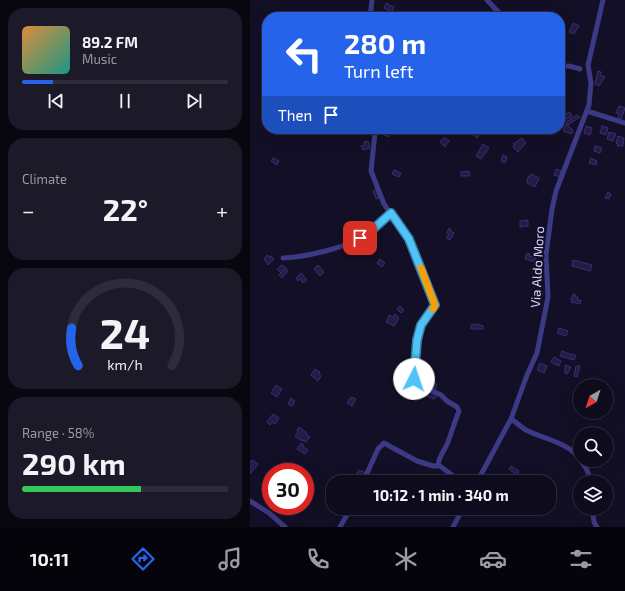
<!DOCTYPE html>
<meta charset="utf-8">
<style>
:root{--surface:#0e0b1c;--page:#1c1929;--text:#f1f3f6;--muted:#9b9ba3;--line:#2e2b3b;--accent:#2563eb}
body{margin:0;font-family:"Exo 2",sans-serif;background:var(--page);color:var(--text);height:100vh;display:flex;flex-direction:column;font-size:15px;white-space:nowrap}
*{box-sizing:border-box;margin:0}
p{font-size:13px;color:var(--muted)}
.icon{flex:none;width:22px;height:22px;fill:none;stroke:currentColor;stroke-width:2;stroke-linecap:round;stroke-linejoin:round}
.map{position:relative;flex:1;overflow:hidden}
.drawer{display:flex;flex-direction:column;gap:8px;padding:8px;background:#08060f;width:250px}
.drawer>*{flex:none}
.banner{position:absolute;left:12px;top:12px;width:303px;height:122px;border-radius:16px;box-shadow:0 4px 16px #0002,0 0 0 1px var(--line);background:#2563eb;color:#fff;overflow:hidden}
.needle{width:26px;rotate:219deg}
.controls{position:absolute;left:323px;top:379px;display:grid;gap:8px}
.controls a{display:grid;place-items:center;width:40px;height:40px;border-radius:50%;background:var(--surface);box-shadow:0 4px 16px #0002,0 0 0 1px var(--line);font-size:20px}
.speed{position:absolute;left:12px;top:463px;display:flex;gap:8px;font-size:20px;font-weight:700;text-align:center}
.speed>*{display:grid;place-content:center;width:52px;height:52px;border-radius:50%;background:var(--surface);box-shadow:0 4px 16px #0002,0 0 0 1px var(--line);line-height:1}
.speed .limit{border:6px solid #d22;background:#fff;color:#111}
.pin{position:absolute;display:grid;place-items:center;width:34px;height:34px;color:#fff;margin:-17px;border-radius:8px;box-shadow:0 2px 6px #0006}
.me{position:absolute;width:44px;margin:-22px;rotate:4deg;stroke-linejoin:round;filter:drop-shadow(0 0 3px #0008)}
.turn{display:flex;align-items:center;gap:14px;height:84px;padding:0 16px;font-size:18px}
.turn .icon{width:52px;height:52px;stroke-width:2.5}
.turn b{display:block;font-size:28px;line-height:34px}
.then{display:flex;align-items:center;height:38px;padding:0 16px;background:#0003;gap:8px;font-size:15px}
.big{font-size:30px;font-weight:700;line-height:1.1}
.drawer .widget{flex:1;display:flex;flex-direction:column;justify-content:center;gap:6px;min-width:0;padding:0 14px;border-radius:16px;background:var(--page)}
.drawer .dial{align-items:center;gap:0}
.dial svg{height:104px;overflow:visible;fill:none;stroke:var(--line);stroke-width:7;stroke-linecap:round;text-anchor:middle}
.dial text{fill:var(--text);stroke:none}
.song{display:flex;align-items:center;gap:12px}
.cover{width:48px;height:48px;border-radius:6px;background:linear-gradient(135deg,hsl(30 70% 55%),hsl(170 70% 35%))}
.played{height:4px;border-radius:2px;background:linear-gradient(90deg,var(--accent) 15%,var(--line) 15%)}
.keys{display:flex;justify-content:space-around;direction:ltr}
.heat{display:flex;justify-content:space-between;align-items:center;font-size:22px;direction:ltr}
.charge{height:6px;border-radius:3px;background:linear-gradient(90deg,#34c759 58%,var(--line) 0)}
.trip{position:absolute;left:76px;top:475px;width:230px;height:40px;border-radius:16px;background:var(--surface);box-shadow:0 4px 16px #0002,0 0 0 1px var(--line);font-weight:700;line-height:40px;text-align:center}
.tabs{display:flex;height:64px;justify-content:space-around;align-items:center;background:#06040b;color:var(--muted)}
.tabs .icon{width:28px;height:28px}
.tabs .current{color:var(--accent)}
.tabs b{font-size:18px;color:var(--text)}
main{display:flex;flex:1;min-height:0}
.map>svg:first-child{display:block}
.building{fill:#241b47;stroke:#3b2d73}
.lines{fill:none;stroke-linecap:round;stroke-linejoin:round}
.minor{stroke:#3d3a85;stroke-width:5}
.route-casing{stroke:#337fa1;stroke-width:10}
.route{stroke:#4fc3f7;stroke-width:7}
.slow{stroke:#f59e0b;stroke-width:7}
.labels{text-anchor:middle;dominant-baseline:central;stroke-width:4;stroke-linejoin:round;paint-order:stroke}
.street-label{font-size:13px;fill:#d9d4ff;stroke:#130f26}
</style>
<main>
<section class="drawer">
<div class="widget">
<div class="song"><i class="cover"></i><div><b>89.2 FM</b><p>Music</p></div></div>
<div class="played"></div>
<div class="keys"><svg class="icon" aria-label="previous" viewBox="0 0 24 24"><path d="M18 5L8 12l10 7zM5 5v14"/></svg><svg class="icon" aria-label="pause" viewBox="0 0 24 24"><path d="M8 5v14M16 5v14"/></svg><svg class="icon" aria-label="next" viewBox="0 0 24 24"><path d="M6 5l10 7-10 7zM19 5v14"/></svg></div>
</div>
<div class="widget"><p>Climate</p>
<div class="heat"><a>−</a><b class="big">22°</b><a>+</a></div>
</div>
<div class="widget dial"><svg viewBox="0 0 100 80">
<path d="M14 69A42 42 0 1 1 86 69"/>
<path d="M14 69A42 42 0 0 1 9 40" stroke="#2563eb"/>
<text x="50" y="56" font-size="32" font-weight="700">24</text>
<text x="50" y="72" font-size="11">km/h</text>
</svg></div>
<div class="widget"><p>Range · 58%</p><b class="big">290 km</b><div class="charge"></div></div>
</section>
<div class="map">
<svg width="375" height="527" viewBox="0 0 375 527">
<rect width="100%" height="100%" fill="#130f26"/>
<path class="building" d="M136,3L144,7L142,12L134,8Z
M323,23L329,26L324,34L319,32Z
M348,71L351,72L350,75L355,77L349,86L345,84Z
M369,106L375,108L371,120L368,119L369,114L366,113Z
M320,112L322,116L315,120L313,116Z
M327,115L330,117L318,125L316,122Z
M316,124L323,130L322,134L313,131Z
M336,126L342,128L340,135L334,133Z
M352,126L358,128L356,135L350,133Z
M132,129H142L139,137L130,133Z
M226,129H234L227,138L222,134Z
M359,132L366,134L363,141L357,139Z
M368,136L374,138L373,146H367L368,144L366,143Z
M194,137L199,141L195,147L190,142Z
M272,138L276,143L268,152L263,147L265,145L263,144Z
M118,141L120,148L113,150L111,146L115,145L114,142Z
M233,144L239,148L231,159L226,156Z
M345,146L352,148L350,153L344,151Z
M253,155L257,157L255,163L251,161Z
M23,158L29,161L27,165L21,161Z
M341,158L347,161L346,165L339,163Z
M306,169L312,171L310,177L304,175Z
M144,170L151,173L149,177L142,174Z
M219,171L220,176H211V172Z
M281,174L289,178L285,187L277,183L278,177L280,176Z
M127,189L129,198L126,199L123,191Z
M358,192L361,194L359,199L355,198Z
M278,220V226L270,227V221Z
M199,228L201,230L200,231L204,233L200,240L196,238L199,234L197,233Z
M277,253L280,254L279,256L286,258L285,262L275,259Z
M17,255L20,257L21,256L24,259L18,265L14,259Z
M130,259L135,263L132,267L127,263Z
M323,260L342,265L340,271L322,266Z
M32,265L36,268L31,273L27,269Z
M68,265L74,272L70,276L64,269Z
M36,268L38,271L32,278L29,275Z
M51,273L57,280L53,283L50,279L48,281L46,278Z
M323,294L326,295L325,297H328L327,300H331L330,304L321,302L322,299H321Z
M150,306L154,310L151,313L147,309Z
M145,314L149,318L144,326L136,322L139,315L143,317Z
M227,324L233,326V329H221V325Z
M309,328L318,331L316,336L307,333Z
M312,351L322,355V354L326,356L324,360L310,356Z
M304,357L311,361L309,366L301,362Z
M290,363L297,366L294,373L287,370Z
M315,365L321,367L317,374L315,373Z
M326,366H330L327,377L324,376Z
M65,369L70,372L69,374L71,376L68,381L61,375Z
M183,382L187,384L185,391L181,389Z
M26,385L32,389L27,397L21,393Z
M174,389L187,395L186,397L184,399L172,394Z
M101,397L106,399L102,406L97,403Z
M41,398L45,401L42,406L38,404Z
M23,414L29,418L25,424L22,422L20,425L17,422Z
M49,427L57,433L56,435L60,437L56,442L53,440L52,441L45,436L48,432L47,430Z
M51,443L54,445L52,446L58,450L55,454L47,449Z
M2,460L8,464L0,474V462Z
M261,466L269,471L267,475L259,469Z
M109,470L116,473L114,477L107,474Z"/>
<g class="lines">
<path class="minor" d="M237,0L253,17
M120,17L122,0
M310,68C318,64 322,67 330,69
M337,111L375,123
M124,129L125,133L121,171L134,204L159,239L185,305L171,325L167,340L164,379L167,384L191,395L197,401L207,407L209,411C205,421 202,431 198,442C195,450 189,456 188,465
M238,129L239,130
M33,258C56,257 96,248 116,235C125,229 133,220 141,213
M261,419C266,422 271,427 276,430C293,439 318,442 330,459
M330,460L336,468L342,482
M113,482L128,449L134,443L167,461L183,466H190L211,482
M227,482L261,419L277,375L287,353L298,297L296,255L302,209L306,191L339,105L341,83L338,65L353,0
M0,501L19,513L35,527
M342,508L344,522L347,527
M90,527L101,508
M203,527L213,508"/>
</g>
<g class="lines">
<g class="route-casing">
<path id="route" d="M110,238L121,231L141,213L159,239L185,305L171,325L167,340L164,379"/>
</g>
<use href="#route" class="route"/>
<path class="slow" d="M171,268L185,305L183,309"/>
</g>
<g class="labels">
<g class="street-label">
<text transform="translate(287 267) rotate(-87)">Via Aldo Moro</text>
</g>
</g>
</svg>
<div class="controls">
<a><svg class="needle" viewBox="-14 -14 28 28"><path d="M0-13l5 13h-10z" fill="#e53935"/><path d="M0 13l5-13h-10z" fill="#9b9ba3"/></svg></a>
<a><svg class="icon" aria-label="search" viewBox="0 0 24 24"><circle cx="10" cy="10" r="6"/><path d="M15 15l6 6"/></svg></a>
<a><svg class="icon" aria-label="layers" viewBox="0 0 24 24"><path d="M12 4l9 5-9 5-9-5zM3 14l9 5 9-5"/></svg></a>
</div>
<div class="speed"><div class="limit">30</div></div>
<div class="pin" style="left:110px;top:238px;background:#d93025"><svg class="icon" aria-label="arrive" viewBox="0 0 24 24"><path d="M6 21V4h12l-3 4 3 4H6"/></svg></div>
<svg class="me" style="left:164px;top:379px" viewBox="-20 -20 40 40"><circle r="19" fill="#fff"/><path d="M0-13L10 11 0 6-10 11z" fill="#4fc3f7"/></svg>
<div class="trip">10:12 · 1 min · 340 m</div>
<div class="banner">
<div class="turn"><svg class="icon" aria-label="left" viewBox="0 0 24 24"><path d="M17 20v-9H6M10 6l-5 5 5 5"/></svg><div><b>280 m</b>Turn left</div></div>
<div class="then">Then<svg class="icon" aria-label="arrive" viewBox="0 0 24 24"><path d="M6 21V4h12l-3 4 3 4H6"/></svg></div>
</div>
</div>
</main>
<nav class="tabs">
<b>10:11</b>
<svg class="icon current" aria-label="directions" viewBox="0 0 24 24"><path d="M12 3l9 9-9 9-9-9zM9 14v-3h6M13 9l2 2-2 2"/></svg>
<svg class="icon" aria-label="music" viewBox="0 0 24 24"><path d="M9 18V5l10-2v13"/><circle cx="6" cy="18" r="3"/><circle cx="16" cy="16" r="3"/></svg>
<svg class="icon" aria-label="phone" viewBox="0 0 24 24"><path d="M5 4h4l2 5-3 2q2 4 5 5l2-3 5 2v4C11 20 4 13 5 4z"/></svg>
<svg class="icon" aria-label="climate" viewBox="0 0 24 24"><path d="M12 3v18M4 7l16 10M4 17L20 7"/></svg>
<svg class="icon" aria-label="car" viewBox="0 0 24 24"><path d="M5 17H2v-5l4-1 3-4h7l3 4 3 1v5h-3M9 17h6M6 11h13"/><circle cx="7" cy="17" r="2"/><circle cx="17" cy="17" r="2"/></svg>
<svg class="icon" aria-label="filters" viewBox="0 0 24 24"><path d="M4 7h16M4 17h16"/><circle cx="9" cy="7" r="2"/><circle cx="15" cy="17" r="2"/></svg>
</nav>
